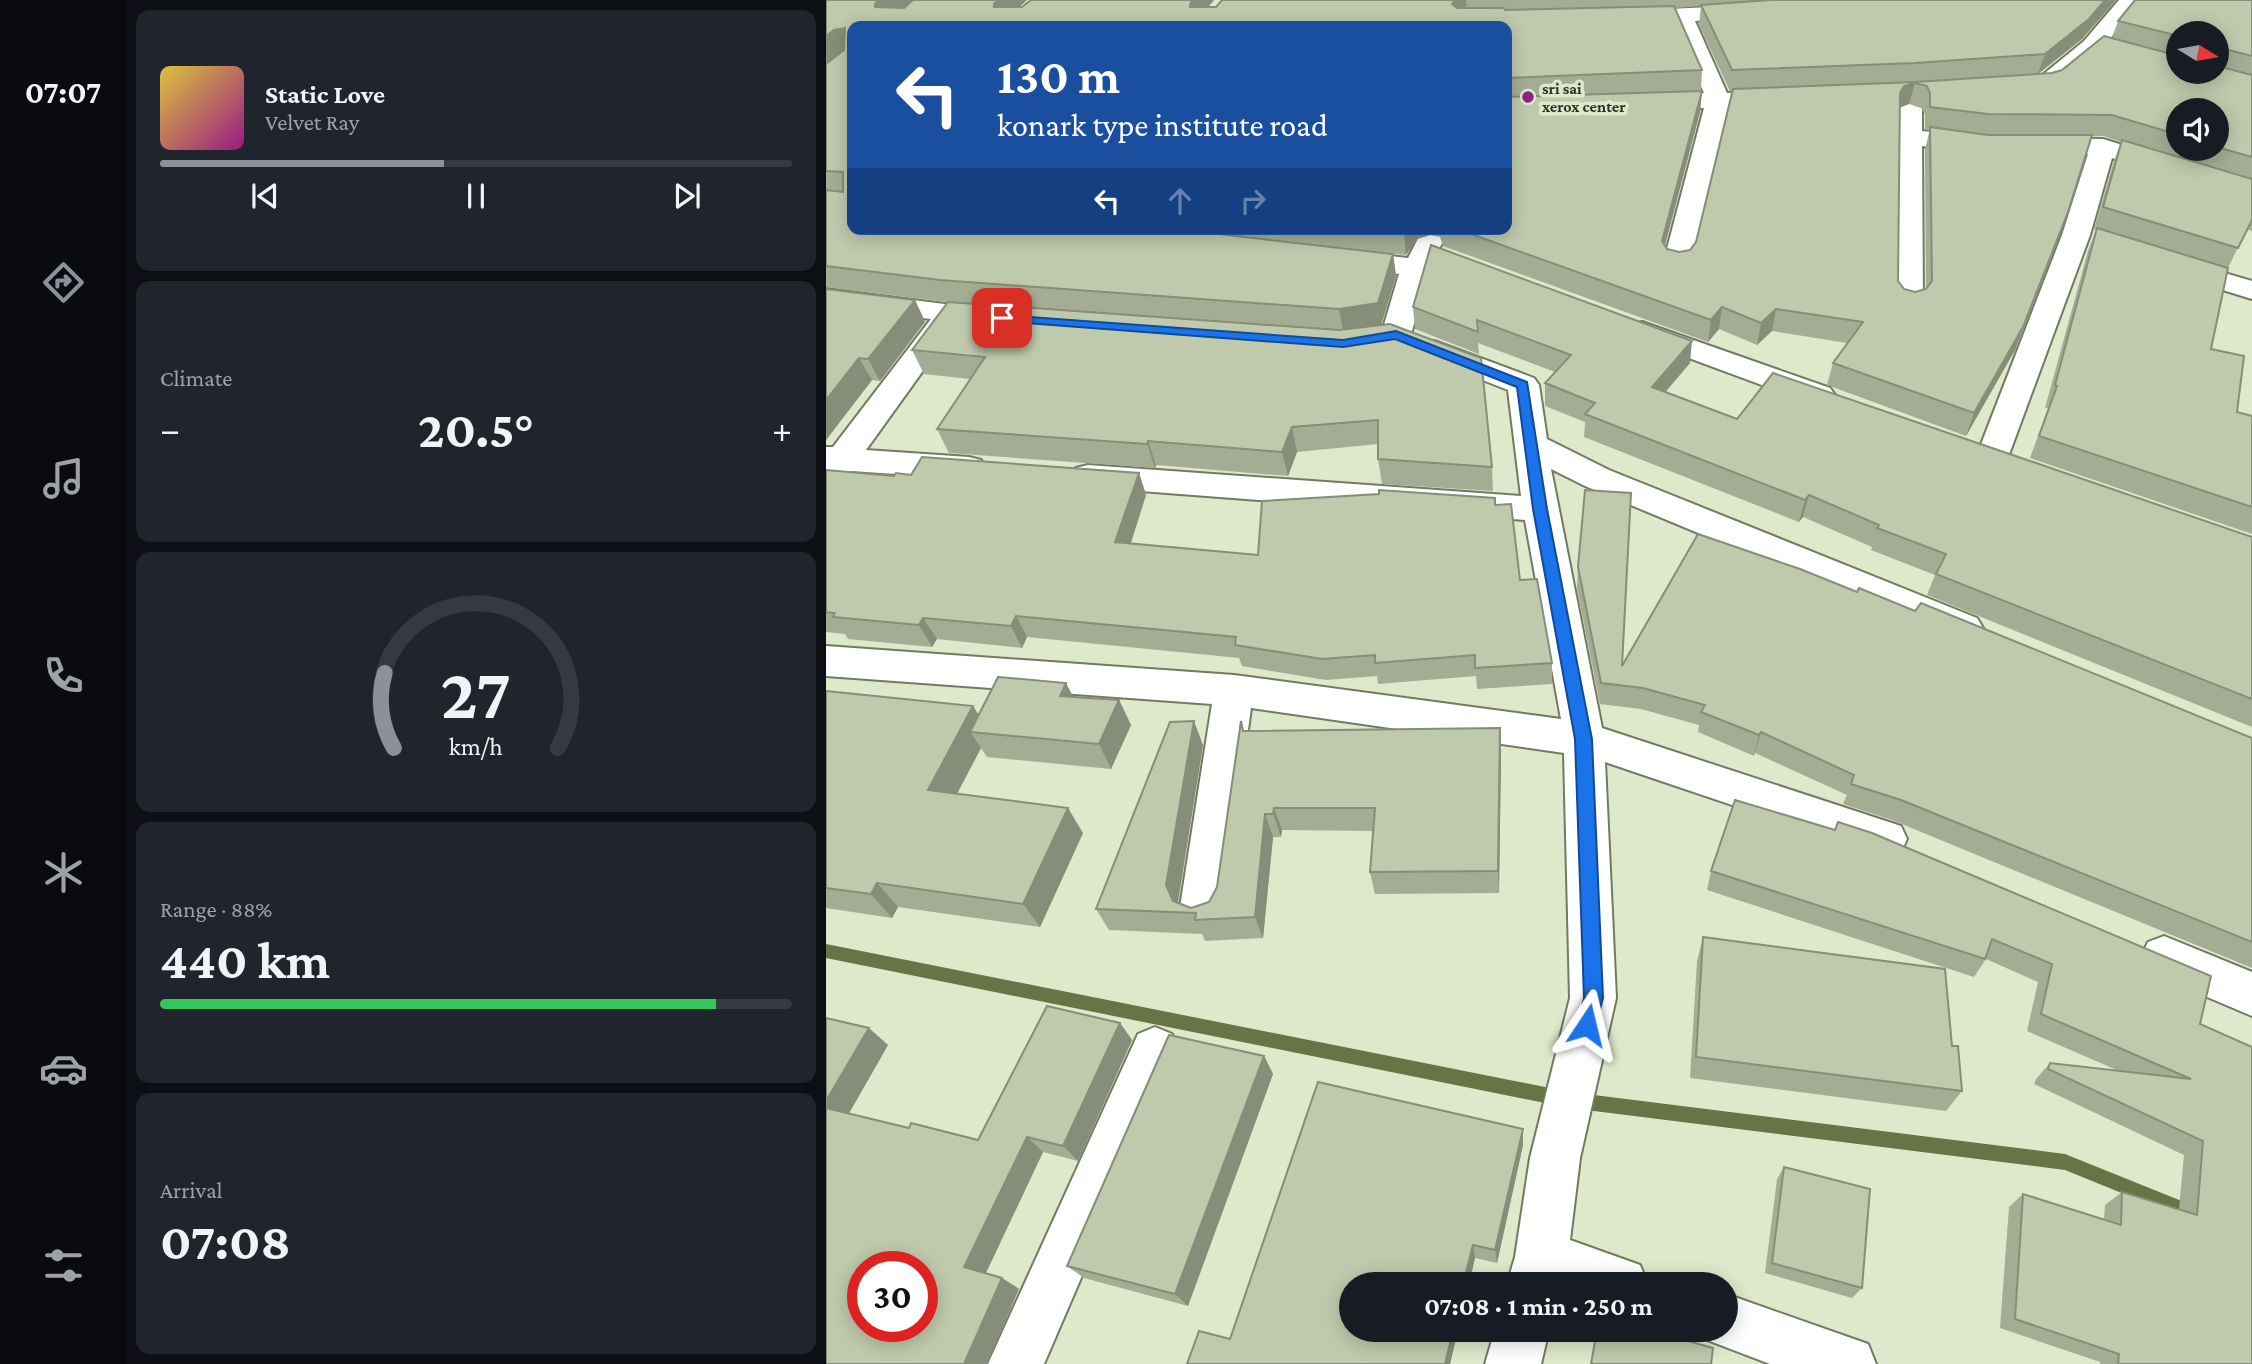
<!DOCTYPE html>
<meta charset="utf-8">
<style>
:root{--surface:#171b24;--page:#20242c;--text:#f1f3f6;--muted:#9ea1a6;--line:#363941;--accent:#8c9099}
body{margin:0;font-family:"Crimson Pro",serif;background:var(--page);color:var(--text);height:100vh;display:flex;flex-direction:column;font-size:26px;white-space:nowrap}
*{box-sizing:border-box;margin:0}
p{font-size:23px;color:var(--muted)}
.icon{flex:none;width:38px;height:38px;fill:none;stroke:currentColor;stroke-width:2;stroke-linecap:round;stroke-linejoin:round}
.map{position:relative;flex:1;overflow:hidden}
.drawer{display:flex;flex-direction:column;gap:10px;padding:10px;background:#0d0f14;width:700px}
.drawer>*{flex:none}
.banner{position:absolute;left:21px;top:21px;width:665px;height:214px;border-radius:14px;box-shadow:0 4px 18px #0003;background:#1a4fa0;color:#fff;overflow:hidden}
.needle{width:46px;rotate:101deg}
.tools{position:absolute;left:1340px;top:21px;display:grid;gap:14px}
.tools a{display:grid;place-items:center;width:63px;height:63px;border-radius:50%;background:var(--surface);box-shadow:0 4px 18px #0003;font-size:35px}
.speed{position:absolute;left:21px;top:1251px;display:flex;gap:14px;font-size:35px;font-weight:700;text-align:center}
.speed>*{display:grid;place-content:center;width:91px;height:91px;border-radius:50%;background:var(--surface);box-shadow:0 4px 18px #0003;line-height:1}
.speed .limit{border:10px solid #d22;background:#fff;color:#111}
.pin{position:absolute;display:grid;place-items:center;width:60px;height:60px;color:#fff;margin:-30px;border-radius:14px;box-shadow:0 4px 10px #0006}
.me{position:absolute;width:77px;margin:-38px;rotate:10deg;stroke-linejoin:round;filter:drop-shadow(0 0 5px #0008)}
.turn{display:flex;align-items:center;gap:24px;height:147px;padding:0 35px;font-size:32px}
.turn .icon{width:91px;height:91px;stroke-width:2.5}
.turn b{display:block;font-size:49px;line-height:60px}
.lanes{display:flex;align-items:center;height:66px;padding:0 35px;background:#0003;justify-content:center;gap:35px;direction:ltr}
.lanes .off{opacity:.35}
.big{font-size:52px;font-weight:700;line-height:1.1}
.drawer .widget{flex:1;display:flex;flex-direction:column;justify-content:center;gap:10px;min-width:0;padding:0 24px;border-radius:14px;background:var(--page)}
.drawer .dial{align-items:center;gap:0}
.dial svg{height:182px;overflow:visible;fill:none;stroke:var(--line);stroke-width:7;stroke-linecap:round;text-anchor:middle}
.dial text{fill:var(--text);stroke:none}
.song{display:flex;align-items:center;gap:21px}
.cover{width:84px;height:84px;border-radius:10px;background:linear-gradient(135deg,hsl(50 70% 55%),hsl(310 70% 35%))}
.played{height:7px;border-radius:4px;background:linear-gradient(90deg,var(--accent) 45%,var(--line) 45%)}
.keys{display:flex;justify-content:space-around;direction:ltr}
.heat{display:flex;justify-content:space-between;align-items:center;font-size:38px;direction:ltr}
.charge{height:10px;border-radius:5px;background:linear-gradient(90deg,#34c759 88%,var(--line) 0)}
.trip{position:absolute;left:513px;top:1272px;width:399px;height:70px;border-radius:35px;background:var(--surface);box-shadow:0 4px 18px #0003;font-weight:700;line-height:70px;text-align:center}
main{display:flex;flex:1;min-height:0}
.dock{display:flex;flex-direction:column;width:126px;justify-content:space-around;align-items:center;background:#090b0e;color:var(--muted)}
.dock .icon{width:49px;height:49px}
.dock .on{color:var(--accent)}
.dock b{font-size:32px;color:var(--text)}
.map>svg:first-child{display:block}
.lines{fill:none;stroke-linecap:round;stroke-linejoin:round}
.stream{fill:#677546;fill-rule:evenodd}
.minor-casing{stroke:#727b61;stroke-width:4}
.minor{fill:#fff;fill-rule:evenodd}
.wall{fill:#a4ad94;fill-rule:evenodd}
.shaded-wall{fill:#868d78}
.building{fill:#bfc9ac;stroke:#868d78;stroke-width:2;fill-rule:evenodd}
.route{fill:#1a73e8;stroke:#114b97;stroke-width:2}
.poi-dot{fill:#902385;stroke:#dee8cb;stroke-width:2.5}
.labels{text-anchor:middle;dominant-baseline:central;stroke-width:7;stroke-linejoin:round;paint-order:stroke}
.far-poi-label{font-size:16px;font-weight:bold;fill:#2e3227;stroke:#dee8cb;text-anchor:start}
</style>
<main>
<nav class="dock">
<b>07:07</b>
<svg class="icon on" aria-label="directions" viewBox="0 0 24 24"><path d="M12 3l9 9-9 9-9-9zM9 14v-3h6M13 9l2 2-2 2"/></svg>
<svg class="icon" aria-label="music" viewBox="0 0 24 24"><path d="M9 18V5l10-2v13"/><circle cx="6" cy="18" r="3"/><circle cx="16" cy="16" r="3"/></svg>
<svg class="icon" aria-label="phone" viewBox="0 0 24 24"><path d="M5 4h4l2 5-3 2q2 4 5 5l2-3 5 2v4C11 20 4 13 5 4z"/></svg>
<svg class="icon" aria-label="climate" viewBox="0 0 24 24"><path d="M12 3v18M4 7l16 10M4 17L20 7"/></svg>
<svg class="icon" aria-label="car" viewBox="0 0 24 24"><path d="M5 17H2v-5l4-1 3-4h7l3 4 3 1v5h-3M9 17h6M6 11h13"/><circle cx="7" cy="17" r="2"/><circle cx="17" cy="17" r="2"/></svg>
<svg class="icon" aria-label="filters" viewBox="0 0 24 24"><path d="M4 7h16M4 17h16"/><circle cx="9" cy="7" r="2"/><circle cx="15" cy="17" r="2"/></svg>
</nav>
<section class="drawer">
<div class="widget">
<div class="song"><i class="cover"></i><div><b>Static Love</b><p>Velvet Ray</p></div></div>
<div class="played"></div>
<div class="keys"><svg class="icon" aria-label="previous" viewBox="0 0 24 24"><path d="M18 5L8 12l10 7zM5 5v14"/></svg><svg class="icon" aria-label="pause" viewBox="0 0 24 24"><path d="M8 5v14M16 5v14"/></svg><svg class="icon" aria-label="next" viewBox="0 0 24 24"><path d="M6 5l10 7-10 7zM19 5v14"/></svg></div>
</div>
<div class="widget"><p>Climate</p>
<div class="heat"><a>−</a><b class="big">20.5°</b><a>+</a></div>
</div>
<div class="widget dial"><svg viewBox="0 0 100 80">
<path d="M14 69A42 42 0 1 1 86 69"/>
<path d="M14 69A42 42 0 0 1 10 36" stroke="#8c9099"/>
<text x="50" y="56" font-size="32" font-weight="700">27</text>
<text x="50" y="72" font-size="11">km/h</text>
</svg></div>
<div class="widget"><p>Range · 88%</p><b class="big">440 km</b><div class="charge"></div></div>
<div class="widget"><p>Arrival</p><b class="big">07:08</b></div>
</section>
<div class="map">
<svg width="1426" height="1364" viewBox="0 0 1426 1364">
<rect width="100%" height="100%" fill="#dee8cb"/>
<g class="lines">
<path class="stream" d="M0,944L734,1090L740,1092L742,1098L740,1104L734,1106L0,958Z
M752,1093L1239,1154L1373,1208L1375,1214L1373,1220L1367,1222L1239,1170L752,1109L746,1107L744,1101L746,1095Z"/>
<g class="minor-casing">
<path id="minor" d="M1293,0H1315L1274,51L1230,87H1214L1210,82L1214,77L1258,41Z
M926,5L934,7L937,12L934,17L869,21L901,93L956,91L964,93L968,98L964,103L956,105L902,107L865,264L861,270L851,272L841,270L837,264L878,108L824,109L816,107L812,102L816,97L824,95L878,93L847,22L793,23L790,18L793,13L801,11Z
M1084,87L1092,89L1096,94V131L1154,137L1163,140L1167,145L1163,150L1154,153L1096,146L1097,303L1093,309L1083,312L1073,309L1069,303L1072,94L1076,89Z
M1211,138L1277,139L1426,185V201L1286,158L1264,235L1181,460L1177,468L1165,471L1153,468L1149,460L1236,235L1262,154L1202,151L1198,146L1202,141Z
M597,229H624L603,267L585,335L581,341L570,344L559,341L555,335L573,274L508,265L504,259L508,253L518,251L582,258Z
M1348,258L1426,281V299L1338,272L1334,266L1338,260Z
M0,289L174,311L179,317L174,323L164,326L132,322L40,450L143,457L155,460L160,468L155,476L143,479L25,471L17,482L0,484V447H7L105,319L0,307Z
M816,322L1004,388L1009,395L1004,402L993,405L982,402L806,337L801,331L806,325Z
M609,341L708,378L713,385L721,439L783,470L1151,618L1157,628L1151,638L1138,642L1125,638L759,486L725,469L776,728L1075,826L1081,839L1075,852L1060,857L779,762L790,998L754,1158L744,1240L814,1265L822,1284H681L689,1257L704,1158L744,998L738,753L425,708L398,907L392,921L376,927L360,921L354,907L386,704L0,676V646L408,675L735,719L699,520L262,487L250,484L245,476L250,468L262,465L695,496L682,390L598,357L594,350L598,343Z
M1338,936L1426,972V1016L1322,972L1315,957L1322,942Z
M329,1027L346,1034L353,1050L218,1364H162L312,1034Z
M900,1294L1042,1344L1050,1364H944L881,1340L876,1330H900Z
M669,1330H723L715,1364H659Z"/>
</g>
<use href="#minor" class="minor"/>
</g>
<path class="wall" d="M87,0H201L193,7L388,0L382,7H390L396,0H1290L1256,39L1213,73H1226L1236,70L1286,38L1292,21L1426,0V231L1421,229L1402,268L1385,349L1411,412L1426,416V534L1204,458L1222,408H1219L1262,251L1270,230L1268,229L1288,161L1295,142L1278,136H1266L1189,350L1140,436L1001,385L1007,363L1021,343L946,331L931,345L893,329L882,342L617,246L614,237L604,235L591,239L580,255L354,229H681V26L26,229L567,254L570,276L555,325L666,467L667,491L556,484L552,459V444L471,452L462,476L330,465L329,468L123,453L111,429L144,379L98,374L86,350L122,302L0,287V64ZM875,6L873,25L904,91H906L870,242L864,250L853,252L841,249L839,246L874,112L876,70L849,8ZM1353,33H1391V72H1353ZM1083,104L1095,108L1099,114V129H1104L1099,149L1100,289L1089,292L1078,289L1072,281L1074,107ZM1353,110H1391V149H1353Z
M0,289L89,300L99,322L54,381L46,380L0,440Z
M587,307L864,363L839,392L911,419L1426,537V727L1101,595L1109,575L1045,550L1046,547L977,517L973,522L758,437L759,422L719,406V383L729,372L652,343L653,354L589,329Z
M0,470L68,476L85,475L313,473L320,495L305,543L432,555L669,505L694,580L726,663V684L651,689L650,676L552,684L551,676L500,680L416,666L413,658L201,637L196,648L111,639L106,647L22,639L19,634L0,632Z
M752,567L796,666L1031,592L1089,611L1426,738V968L1066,820L1017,804L1021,795L929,753L928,756L872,732L873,725L815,709L774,704L751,589Z
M240,683L247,697L293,700L305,725L285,769L161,757L155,748L131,793L257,833L214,927L72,907L66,918L0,908V691L147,706L153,715Z
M415,721L418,731L674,728L675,752L673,893L549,894L544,872L547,831L456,830L455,837H447L437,938L379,941L376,934L283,930L270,909L377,745L352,903L365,908L383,902L391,887Z
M909,800L1374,1024L1426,1364H1274V1362L1174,1328L1183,1207L1197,1194L1278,1219L1279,1205L1296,1192L1353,1209L1358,1155L1208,1084L1210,1079L1224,1063L1293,1071L1201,1031L1212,982L1160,959L1148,977L881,890L885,871Z
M877,937L1126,1046L1136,1091L1120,1111L864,1078L871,961Z
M0,1018L62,1045L23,1113L83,1128L152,1140L294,1023L306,1040L252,1161L217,1152L160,1273L176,1278L193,1289L0,1364Z
M438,1056L447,1074L362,1306L258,1278L241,1266Z
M697,1129V1145L671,1263L649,1258L643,1284H525V1330H632L624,1364H361L404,1339Z
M958,1167L1036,1288L1026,1298L939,1273L951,1179Z"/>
<path class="shaded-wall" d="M53,0H87L57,24L49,7V4Z
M172,0H201L175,24L168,7V4Z
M367,0H388L368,24L364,4Z
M629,0H640L641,14L627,24L626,4Z
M1279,0H1290L1256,39L1212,74L1219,54Z
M19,28L26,46L0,64V36L8,30Z
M1089,83L1083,104L1073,108L1074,93L1078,86Z
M876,91L874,112L834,263L836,241Z
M1242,212L1189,350L1140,436L1148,413Z
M580,229H603L604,235L591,239L580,255L578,233Z
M567,254L570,276L555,326L517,331L513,309Z
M89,300L99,322L54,381L42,359Z
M896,307L893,329L882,342L885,320Z
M950,309L946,331L931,345L935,323Z
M866,341L864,363L824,410L826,387Z
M33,358L46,380L0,440V400Z
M466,427L471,452L462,476L456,452Z
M322,441L330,465L329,468L321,444Z
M313,473L320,495L298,564L289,542Z
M983,495L977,517L973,522L979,500Z
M190,616L201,637L196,648L185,626Z
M97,618L111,639L106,647L93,625Z
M240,683L253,709L234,696Z
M293,700L305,725L285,769L273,744Z
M147,706L163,733L144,732L155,748L120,815L102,790Z
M368,721L377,745L351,907L347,901L340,885Z
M674,728L675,752L673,893L672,871Z
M935,732L929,753L928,756L933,735Z
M242,808L257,833L214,927L197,904Z
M448,808L456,830L455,837L447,814Z
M439,814L447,837L437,938L429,917Z
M51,883L72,907L66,918L45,894Z
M294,1023L306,1040L252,1161L237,1146Z
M43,1028L62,1045L18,1122L0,1109V1101Z
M438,1056L447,1074L362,1306L349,1294Z
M697,1129V1145L671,1263L669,1250Z
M201,1137L217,1152L157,1279L138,1267Z
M647,1245L649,1258L643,1284H637Z
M176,1278L193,1289L161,1364H138Z
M627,1330H632L624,1364H619Z"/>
<path class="building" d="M0,0H53L49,4V7L78,8L87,0H172L168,4V7H196L205,0H367L364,4V7H390L396,0H629L626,4L631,8H678L679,10L848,6L876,70L681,78V26H26V229H349L567,254L552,303L513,309L114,280L0,266V190L17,192V172L0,171V64L18,50L19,28L8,30L0,36Z
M944,0H1279L1263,19L1219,54L1089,63L906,70L875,5Z
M1309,0H1426V56L1399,49H1391V33H1353V36L1292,21Z
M1278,36L1353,56V72H1391V66L1426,75V157L1391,147V110H1353V135L1286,115L1162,114L1104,107V93L1101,86L1089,83L1078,86L1074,93L1072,281L1078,289L1089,292L1100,289L1106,281L1104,127L1162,135H1266L1242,212L1197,327L1148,413L1007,363L1037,322L950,309L935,323L896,307L885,320L631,229H681V97L876,91L836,241L841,249L853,252L864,250L870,242L907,89L1089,82L1226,73L1236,70Z
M1296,140L1426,179V220L1412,248L1277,207Z
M1271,228L1402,268L1385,349L1418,356L1411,412L1426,416V507L1213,436L1231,386L1229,385Z
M544,229H580L578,233Z
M605,245L866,341L826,387L911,419L947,373L1426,537V699L1110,574L1120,554L1051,528L1053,525L983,495L979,500L759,414L769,403L719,383L745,355L651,320L652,332L587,307Z
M0,289L89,300L42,359L33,358L0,400Z
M122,302L513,330L564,324L655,358L666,467L552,459V420L466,427L456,452L322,441L321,444L111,429L159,357L86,350Z
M96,457L313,473L289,542L432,555L436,501L553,494V490L669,498V505L685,504L694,580L711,579L726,663L649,668V655L549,663V655L496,659L409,645L410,637L190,616L185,626L97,618L93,625L7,617L9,613L0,612V470L68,476L70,473L85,475Z
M759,490L805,493L796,666L872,534L974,569L1031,592L1033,588L1089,611L1095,603L1426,738V942L1075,800L1025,784L1028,775L935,732L933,735L875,712L879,705L817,688L775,683L752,567Z
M172,677L240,683L234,696L293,700L273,744L144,732Z
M0,691L147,706L102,790L242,808L197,904L51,883L45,894L0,888Z
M368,721L340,885L347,901L365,908L383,902L391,887L415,721L417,731L674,728L672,871L544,872L549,808H448L447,814H439L429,917L369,920L370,913L270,909L344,722Z
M909,800L1009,830L1012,822L1046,833L1385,976L1374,1024L1426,1047V1364H1292L1293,1354L1189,1319L1197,1194L1295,1225L1296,1192L1371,1215L1377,1141L1222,1069L1224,1063L1365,1079L1215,1014L1226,964L1166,939L1159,959L885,871Z
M877,937L1119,969L1126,1046H1132L1136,1091L870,1057Z
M221,1006L294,1023L237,1146L201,1137L138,1267L176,1278L138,1364H0V1108L83,1128L85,1123L152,1140ZM37,1267H96V1326H37Z
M0,1018L43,1028L0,1101Z
M343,1035L438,1056L349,1294L241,1266Z
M492,1082L697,1129L669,1250L647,1245L637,1284H525V1330H627L619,1364H361L373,1331L404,1339Z
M958,1167L1044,1189L1036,1288L946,1263Z
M771,1330H823L887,1348L885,1364H765Z"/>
<path class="route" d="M176,315L517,340L570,331L701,382L721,509L766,739L777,998L768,1032L761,1034L754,1032L751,1025L758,998L749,739L707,509L691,387L569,339L517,347L172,321V316Z"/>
<circle class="poi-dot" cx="702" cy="97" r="7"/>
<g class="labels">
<g class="far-poi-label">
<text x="716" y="88">sri sai<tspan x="716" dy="18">xerox center</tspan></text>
</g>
</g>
</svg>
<div class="tools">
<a><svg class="needle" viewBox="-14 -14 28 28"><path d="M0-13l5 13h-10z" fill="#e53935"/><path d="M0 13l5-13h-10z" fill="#9ea1a6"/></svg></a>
<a><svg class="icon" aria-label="sound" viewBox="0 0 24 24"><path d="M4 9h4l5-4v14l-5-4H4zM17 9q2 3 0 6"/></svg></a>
</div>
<div class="speed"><div class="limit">30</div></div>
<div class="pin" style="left:176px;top:318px;background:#d93025"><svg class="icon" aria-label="arrive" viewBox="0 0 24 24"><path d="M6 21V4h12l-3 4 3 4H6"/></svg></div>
<svg class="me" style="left:761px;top:1025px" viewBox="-20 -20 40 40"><path d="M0-17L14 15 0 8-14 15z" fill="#1a73e8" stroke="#fff" stroke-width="4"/></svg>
<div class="trip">07:08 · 1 min · 250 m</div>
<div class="banner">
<div class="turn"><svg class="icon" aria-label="left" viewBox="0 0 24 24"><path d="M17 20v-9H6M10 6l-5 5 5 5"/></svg><div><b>130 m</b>konark type institute road</div></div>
<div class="lanes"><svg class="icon" aria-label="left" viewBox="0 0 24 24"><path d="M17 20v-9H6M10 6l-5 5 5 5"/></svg><svg class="icon off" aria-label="ahead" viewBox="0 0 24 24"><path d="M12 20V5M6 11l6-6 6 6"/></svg><svg class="icon off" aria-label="right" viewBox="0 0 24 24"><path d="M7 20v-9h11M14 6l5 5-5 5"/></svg></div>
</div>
</div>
</main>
